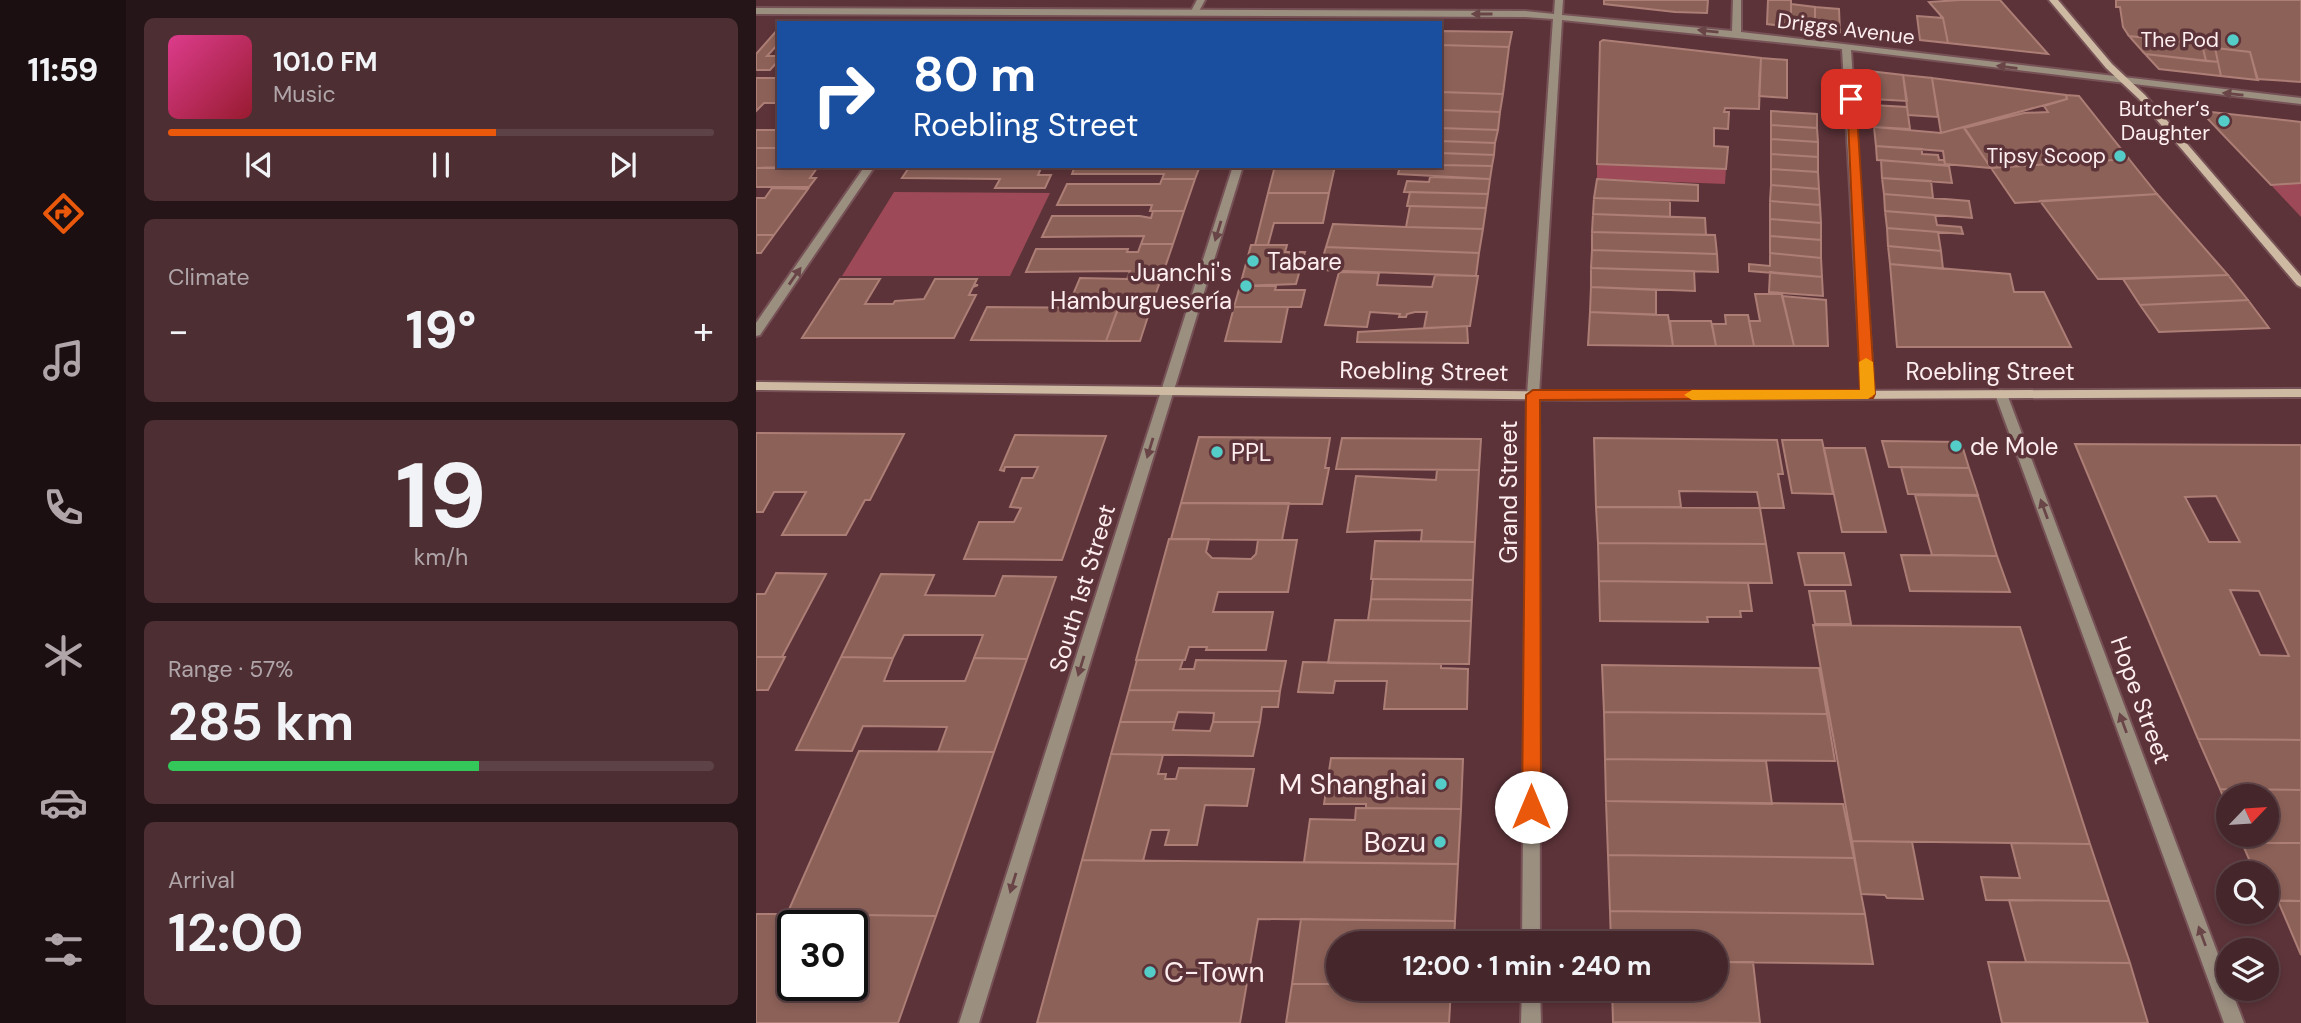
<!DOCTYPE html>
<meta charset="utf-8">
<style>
:root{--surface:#45262b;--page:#4c2e33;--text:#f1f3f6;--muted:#b0a5a9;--line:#5d4347;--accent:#ea580c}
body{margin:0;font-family:"DM Sans",sans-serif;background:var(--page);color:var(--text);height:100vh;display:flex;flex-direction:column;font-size:26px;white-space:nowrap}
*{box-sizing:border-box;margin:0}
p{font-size:23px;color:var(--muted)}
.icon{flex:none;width:38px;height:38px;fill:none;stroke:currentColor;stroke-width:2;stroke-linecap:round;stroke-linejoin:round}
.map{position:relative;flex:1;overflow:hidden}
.details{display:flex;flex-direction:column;gap:18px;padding:18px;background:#261518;width:630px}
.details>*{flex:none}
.guide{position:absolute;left:21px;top:21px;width:665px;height:147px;border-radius:0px;box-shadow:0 4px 10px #0003,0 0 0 2px var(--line);background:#1a4fa0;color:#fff;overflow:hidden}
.needle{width:46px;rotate:65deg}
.buttons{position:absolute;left:1460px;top:784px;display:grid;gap:14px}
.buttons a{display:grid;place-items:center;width:63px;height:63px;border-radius:50%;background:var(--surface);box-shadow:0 4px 10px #0003,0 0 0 2px var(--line);font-size:35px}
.speed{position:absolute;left:21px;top:910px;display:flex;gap:14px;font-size:35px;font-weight:700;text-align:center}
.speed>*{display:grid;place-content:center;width:91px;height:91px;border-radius:50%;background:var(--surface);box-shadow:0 4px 10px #0003,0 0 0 2px var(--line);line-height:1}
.speed .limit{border:4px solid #111;border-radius:10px;background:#fff;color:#111}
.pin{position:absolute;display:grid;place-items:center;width:60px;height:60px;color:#fff;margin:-30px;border-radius:14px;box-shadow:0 4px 10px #0006}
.me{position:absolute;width:77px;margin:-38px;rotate:0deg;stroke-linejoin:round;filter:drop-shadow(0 0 5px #0008)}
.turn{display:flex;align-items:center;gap:24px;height:147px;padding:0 21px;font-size:32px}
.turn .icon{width:91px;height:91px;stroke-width:2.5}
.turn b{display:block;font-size:49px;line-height:60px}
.big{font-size:52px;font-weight:700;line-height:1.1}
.details .card{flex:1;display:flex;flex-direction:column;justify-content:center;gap:10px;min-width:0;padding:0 24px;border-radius:10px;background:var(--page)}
.details .dial{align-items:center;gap:0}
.dial b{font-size:91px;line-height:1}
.song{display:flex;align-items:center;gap:21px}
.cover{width:84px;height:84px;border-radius:10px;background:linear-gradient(135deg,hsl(330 70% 55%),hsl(350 70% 35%))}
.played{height:7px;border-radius:4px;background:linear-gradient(90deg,var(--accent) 60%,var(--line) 60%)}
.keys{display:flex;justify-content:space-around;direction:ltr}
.heat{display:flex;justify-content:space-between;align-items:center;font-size:38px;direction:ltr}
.charge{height:10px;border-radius:5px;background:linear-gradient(90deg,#34c759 57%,var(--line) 0)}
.trip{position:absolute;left:570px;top:931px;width:402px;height:70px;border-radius:35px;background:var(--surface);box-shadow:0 4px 10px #0003,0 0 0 2px var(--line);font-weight:700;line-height:70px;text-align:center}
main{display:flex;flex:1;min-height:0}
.dock{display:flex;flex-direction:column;width:126px;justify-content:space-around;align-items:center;background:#1c0f11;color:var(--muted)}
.dock .icon{width:49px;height:49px}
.dock .active{color:var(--accent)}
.dock b{font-size:32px;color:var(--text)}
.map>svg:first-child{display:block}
.green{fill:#9d4957}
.building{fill:#8c6158;stroke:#ac7e75;stroke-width:2;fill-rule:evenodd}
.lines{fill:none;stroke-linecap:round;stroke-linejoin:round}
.service-casing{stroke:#765156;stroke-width:4}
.minor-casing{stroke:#765156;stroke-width:4}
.secondary-casing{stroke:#765156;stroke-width:4}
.service{fill:#9b8f80;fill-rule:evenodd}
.minor{fill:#9b8f80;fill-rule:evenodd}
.secondary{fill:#cebaa2;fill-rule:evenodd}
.oneway{fill:#694547}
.route{fill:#ea580c;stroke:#983908;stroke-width:2}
.slow{fill:#f59e0b}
.poi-dot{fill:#54cdc8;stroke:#5c3339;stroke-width:2.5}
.labels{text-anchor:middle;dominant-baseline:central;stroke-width:7;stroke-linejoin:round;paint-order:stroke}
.far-street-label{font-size:21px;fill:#feeef0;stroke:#5c3339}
.far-poi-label{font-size:21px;fill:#feeef0;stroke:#5c3339;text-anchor:end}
.poi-label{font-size:24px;fill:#feeef0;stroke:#5c3339;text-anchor:start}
.street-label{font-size:24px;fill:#feeef0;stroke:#5c3339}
.near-poi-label{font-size:28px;fill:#feeef0;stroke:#5c3339;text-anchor:end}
</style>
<main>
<nav class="dock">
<b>11:59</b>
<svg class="icon active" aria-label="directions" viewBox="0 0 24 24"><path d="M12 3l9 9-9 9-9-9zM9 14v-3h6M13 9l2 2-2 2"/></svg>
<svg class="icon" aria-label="music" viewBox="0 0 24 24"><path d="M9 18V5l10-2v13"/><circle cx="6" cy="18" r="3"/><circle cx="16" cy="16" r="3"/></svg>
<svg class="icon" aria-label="phone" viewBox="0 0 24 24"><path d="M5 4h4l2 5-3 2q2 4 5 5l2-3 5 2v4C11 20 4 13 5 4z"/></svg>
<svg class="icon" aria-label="climate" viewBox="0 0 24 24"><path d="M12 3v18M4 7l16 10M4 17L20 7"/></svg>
<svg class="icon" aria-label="car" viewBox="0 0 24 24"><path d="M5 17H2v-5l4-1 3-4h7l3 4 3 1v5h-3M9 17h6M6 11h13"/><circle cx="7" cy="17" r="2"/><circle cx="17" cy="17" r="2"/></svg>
<svg class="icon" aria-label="filters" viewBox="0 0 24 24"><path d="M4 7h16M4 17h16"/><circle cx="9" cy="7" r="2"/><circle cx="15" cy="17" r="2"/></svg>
</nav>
<section class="details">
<div class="card">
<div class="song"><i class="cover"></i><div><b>101.0 FM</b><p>Music</p></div></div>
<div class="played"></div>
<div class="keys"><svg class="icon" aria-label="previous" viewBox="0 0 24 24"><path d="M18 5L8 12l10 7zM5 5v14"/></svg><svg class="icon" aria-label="pause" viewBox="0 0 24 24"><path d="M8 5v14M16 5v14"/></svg><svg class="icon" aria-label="next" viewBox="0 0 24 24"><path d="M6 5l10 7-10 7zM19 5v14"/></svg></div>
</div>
<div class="card"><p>Climate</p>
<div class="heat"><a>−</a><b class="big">19°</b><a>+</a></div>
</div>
<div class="card dial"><b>19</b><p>km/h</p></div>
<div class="card"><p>Range · 57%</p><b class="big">285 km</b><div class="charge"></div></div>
<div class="card"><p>Arrival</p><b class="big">12:00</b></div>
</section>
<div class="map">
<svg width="1545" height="1023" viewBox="0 0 1545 1023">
<rect width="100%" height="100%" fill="#5c3339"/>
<path class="green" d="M841,164L970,169L969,184L841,179Z
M1545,183V217L1515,185Z
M138,192L294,193L254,276H86Z"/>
<path class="building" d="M848,0H952L951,13L919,12L848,4Z
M1012,0H1035V27L1011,24Z
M1204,0H1244L1292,54L1192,43L1187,18L1173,2Z
M1360,0H1545V82L1501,79L1494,52L1459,48L1462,62L1450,61L1446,44L1373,36L1367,27L1364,7H1360Z
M1035,4L1059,7V29L1035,27Z
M1059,7L1083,9L1084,32L1059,29Z
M1161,16L1187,18L1192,43L1164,40Z
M23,28V43L11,56H23V60L14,70H0V54Z
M684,31L756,32L753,47L684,45Z
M1373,36L1446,44L1450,61L1389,54Z
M847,40L1005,58L1003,109L969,108L968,112H973L972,129L958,128V146L972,147L970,169L841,164L844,42Z
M684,45L753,47L747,94L684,92Z
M1459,48L1494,52L1502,80L1465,76Z
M1389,54L1462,62L1465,76L1403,69Z
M1005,58L1031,60V98L1003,96Z
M1113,71L1147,75L1151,101L1116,99Z
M1147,75L1176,78L1182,117L1152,115Z
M0,78H23V103H8L0,111Z
M1176,78L1310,95L1311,99L1185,133Z
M684,92L747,94L744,112L684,110Z
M1310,95L1323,96L1373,159L1235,168L1208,128L1268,113L1292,112L1288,106L1311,99Z
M1116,105L1151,107L1154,129L1118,127Z
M684,110L744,112L742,130L684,128Z
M1015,111L1061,114V128L1015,125Z
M1455,112L1545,122V183L1515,185L1449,116Z
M1015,125L1061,128L1062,142L1015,139Z
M1118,127L1185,133L1208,127L1235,168L1189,164L1187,151L1120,146Z
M684,128L742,130L739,143L684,141Z
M0,130H23V148H0Z
M1015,139L1062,142V157L1015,154Z
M684,141L739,143L738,155L684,153Z
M1120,146L1166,149V154L1182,155L1183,160H1188L1189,165L1121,160Z
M0,148H23V166H69L0,168Z
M684,153L738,155L736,166L684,165Z
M1015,154L1062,157V172L1015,169Z
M1373,159L1401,194L1259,203L1235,168Z
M1125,160L1193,166L1196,183L1126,178Z
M684,165L736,166L734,179L642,174L644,166Z
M154,166H286L282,175H295L289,188H239L244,179L146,178Z
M319,166H444L439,179H406L408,174H316Z
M519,166H579L573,193H512Z
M0,168H61L54,178H60L53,187H0Z
M1015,169L1062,172L1063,189L1015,185Z
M674,177L734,179L732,194L648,192L651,181L673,182Z
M1126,178L1175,181L1177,198L1128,194Z
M406,179H439L428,211H394L396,205H301L311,184H404Z
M841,179L942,185V201L838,198Z
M1015,185L1063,189L1064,205L1014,201Z
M16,188L52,189L18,235H0V198H9Z
M654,192L732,194L730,208L651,206Z
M512,193H573L567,223H518L512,245H499Z
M1128,194L1213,201L1216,218L1129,211Z
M1401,194L1472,275L1342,279L1284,201Z
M838,198L914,200V217L837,214Z
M1014,201L1064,205L1065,223L1014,219Z
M654,206L730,208L727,229L650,227Z
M397,211H428L417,244H385L388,236L286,237L296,216H384L395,218Z
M1129,211L1179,215L1181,225L1205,227L1207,234L1131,228Z
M837,214L949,218L950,235L836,232Z
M1014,219L1065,223V240L1014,236Z
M577,224L650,227L727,229L723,253L570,247Z
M1131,228L1182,232L1185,251L1132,246Z
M836,232L959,235L961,254L836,250Z
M0,235H18L5,253H0Z
M1014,236L1065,240V258L1014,253Z
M385,244H417L405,279H371L374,271L270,272L280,249H372L371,252H382Z
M495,245H531L529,252H549L540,284L484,286Z
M1132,246L1185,251L1187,269L1134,264Z
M570,247L723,253L720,276L563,270Z
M836,250L961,254L962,272L835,268Z
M1014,253L1065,258L1066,277L993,271V264L1014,266Z
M1134,264L1254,274L1258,292H1288L1315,347H1141Z
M835,268L938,271L939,291L835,287Z
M583,272L623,273L621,285L676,287L679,275L722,276L714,326L668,328L671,312H659L651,314L650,317H643L644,314L614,312L611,327L569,325Z
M1014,272L1066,277L1067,296L1013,292Z
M1472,275L1492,300L1384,305L1367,279Z
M324,278L371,279H405L396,304H313Z
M84,279H124L109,304H137L139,301L168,299L179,279H221L218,285H222L217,287L213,295H220L198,338H46Z
M484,286H520L519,290H549L545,307H478Z
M835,287L900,290V315L834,312Z
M999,294H1026L1038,346H998L993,321H1004Z
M1026,296L1070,300L1072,346H1038Z
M1492,300L1513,328L1403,332L1384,305Z
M364,304H396L384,341H350Z
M231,307L362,308L350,341L215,340Z
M478,307H532L525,342L469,341Z
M834,312L912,315L917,346L832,345Z
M969,315H992L998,346H960L956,324H970Z
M914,321H955L960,346H917Z
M711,326L712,343L601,342L602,332Z
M0,433L148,434L114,500H109L90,535H26L50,492H18L7,512H0Z
M259,435L350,436L306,560L208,559L223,522H258L265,508L254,507L266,478H277L282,467H249L248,471L244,470Z
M443,437L574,438L569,468H573L566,504L425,503Z
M586,438L725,439L723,470L580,469Z
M838,438L1021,440L1027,474H1022L1028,508H1004L1001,492L923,491L925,507H840Z
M1026,440H1066L1077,494L1036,493Z
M1126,441L1205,442L1213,468L1133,467Z
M1319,444L1545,445V740L1442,739ZM1460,496L1484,542H1453L1429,497ZM1474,590L1503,591L1533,656L1504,655Z
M1068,448H1109L1130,532H1086Z
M1145,467L1213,468L1222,495L1152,494Z
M681,470H723L719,542L665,541L666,530L591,532L600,476L680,480Z
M1159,495L1222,496L1241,556L1176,555Z
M425,503H533L526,540L415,539Z
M840,507L1004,508L1010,544L842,543Z
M413,539H453L450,552L456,558L495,559L500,554L502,540H541L532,592H462L457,612H517L510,650H450L451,647H433L429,660H380Z
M619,541L719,542L717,580L615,579Z
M842,543L1010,544L1016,583L843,581Z
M1042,553H1088L1095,585H1049Z
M1145,555L1241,556L1254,592L1154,591Z
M20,573L70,574L26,657H0V594H9Z
M125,574L178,575L169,595L239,596L247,576L300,577L271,659L218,658L227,635H148L137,658L85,657Z
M617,579L717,580L716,600L615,599Z
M843,581L992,583L996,611H984L985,617H951L952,622L844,621Z
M1053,591H1089L1095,624H1059Z
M615,599L716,600L715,621L612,620Z
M579,620L715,621L713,664L572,663Z
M1057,625L1264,627L1334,844L1096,841Z
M0,657H29L12,690H0Z
M85,657L137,658L128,681H209L218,658L271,659L238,752H182L191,727L107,726L96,751L40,750Z
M381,660H427L424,669H438L440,660L530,661L524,691L373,690Z
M547,662L685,664V668L712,669L711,709H628L631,681H579L577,693L542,692Z
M846,665L1063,668L1071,714L848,712Z
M373,690L524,691L522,707H506L504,722H457L458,713L422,712L419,722H364Z
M848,712L1071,714L1079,761L849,759Z
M364,722H419L417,730L454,731L457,722H504L497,756L355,754Z
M1442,739L1545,740V790L1464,789Z
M103,751L238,752L180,916L31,914Z
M355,754L407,755L402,774H410L409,779H420L423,768L498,769L491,806L449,805L441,845H409L413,830H395L387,861L326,860Z
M575,758L707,759L705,809L610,808V804H568Z
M849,759L1010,761L1016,804L850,801Z
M1464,789L1545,790V843H1486L1482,835H1510V796H1472V809Z
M850,801L1087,804L1098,858L852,855Z
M600,808L705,809L702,864L548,862L554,819L599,820Z
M1096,841L1156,842L1167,899L1131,898L1129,895L1105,894Z
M1255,843L1334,844L1353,901L1230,900L1225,877L1264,878Z
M1486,843H1545V901L1510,900V873H1499Z
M852,855L1098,858L1109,914L854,911Z
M326,860L702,864L699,921L502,919L484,1023H281Z
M1253,900L1353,901L1374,963L1270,962Z
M1522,901H1545V955Z
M854,911L1109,914L1117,964L961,962V943H855Z
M0,914H31L180,916L142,1023H0ZM37,926H96V985H37Z
M545,919L699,921L698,943H583V984H536Z
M961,962H997L1004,1023L857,1022L856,989H961Z
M1232,962L1374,963L1392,1023H1246Z
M536,984H583V989H695L693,1023H530Z"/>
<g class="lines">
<g class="service-casing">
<path id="service" d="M441,0H449L441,15H435L434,13Z"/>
</g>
<g class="minor-casing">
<path id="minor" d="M799,0H807L806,15L976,31L977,0H985V32L1545,98V104L1095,50L1118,394L1112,398L1106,394L1086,49L806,20L783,395L784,943H766L771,395L797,19L769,17L0,14V8L769,11L798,14Z
M109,166H119L4,335L0,336V323Z
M477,166H487L223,1023H203Z
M1245,390L1251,394L1472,981V989H1475L1488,1023H1468L1239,394Z
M766,989H784L785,1023H765Z"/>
</g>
<g class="secondary-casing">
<path id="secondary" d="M1293,0H1302L1356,64L1389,95L1545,276V287L1541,285L1383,99L1350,68Z
M0,382L828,392L1545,389V397L828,400L0,390Z"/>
</g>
<use href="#service" class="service"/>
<use href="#minor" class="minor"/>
<use href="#secondary" class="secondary"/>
</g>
<defs><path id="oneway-solid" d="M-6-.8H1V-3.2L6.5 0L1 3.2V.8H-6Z" transform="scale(1.75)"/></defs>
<g class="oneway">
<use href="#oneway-solid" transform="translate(726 14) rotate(-180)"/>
<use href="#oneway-solid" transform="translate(952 31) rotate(-174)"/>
<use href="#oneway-solid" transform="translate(1251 67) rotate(-173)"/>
<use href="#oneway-solid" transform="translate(1477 94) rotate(-174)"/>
<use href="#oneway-solid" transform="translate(462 231) rotate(107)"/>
<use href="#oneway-solid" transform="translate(39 276) rotate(-55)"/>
<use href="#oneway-solid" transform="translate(394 448) rotate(107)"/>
<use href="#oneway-solid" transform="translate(1288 509) rotate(-110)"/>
<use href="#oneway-solid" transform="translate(325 666) rotate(107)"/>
<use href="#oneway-solid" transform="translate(1367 723) rotate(-110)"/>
<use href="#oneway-solid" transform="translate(257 883) rotate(107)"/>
<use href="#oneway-solid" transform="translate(1446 936) rotate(-110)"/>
</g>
<path class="route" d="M1091,97L1100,99L1119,394L1117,398L784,400L785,807L782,813L775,815L768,813L766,807L770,395L777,390H1104Z"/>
<path class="slow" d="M1110,358L1117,362L1119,394L1112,399L936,400L928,395L936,390H1104L1103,362Z"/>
<g class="poi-dot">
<circle cx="1477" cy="40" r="7"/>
<circle cx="1468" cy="121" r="7"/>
<circle cx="1364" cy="156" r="7"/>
<circle cx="497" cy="261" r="7"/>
<circle cx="490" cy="286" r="7"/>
<circle cx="1200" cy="446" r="7"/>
<circle cx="461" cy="452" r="7"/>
<circle cx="685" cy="784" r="7"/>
<circle cx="684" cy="842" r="7"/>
<circle cx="394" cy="972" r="7"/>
</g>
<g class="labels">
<g class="far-street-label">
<text transform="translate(1090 29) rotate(7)">Driggs Avenue</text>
</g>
<g class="far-poi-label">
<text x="1463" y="40">The Pod</text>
<text x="1454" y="109">Butcher‘s<tspan x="1454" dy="24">Daughter</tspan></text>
<text x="1350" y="156">Tipsy Scoop</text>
</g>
<g class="poi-label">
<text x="511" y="261">Tabare</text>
<text x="476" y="272" text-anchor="end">Juanchi's<tspan x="476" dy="28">Hamburguesería</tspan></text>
<text x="1214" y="446">de Mole</text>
<text x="475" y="452">PPL</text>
</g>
<g class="street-label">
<text transform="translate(668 371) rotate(1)">Roebling Street</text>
<text x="1234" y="371">Roebling Street</text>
<text transform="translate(752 492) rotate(-90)">Grand Street</text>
<text transform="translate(326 588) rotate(-73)">South 1st Street</text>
<text transform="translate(1385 700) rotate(70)">Hope Street</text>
</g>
<g class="near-poi-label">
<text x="671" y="784">M Shanghai</text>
<text x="670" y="842">Bozu</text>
<text x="408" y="972" text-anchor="start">C-Town</text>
</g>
</g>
</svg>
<div class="buttons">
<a><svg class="needle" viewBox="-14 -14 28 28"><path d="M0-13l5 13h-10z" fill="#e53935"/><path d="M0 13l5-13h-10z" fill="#b0a5a9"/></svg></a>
<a><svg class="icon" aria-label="search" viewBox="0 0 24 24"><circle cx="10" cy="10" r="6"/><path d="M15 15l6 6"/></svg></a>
<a><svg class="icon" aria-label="layers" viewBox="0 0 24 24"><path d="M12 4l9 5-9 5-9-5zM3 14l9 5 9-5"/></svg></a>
</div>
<div class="speed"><div class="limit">30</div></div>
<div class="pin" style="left:1095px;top:99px;background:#d93025"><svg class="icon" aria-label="arrive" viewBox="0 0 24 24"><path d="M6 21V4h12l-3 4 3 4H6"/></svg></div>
<svg class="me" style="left:775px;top:807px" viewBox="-20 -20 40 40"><circle r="19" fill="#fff"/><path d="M0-13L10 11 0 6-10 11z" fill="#ea580c"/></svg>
<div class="trip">12:00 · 1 min · 240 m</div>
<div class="guide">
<div class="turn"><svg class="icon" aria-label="right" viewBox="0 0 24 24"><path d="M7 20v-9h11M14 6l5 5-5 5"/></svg><div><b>80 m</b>Roebling Street</div></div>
</div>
</div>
</main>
